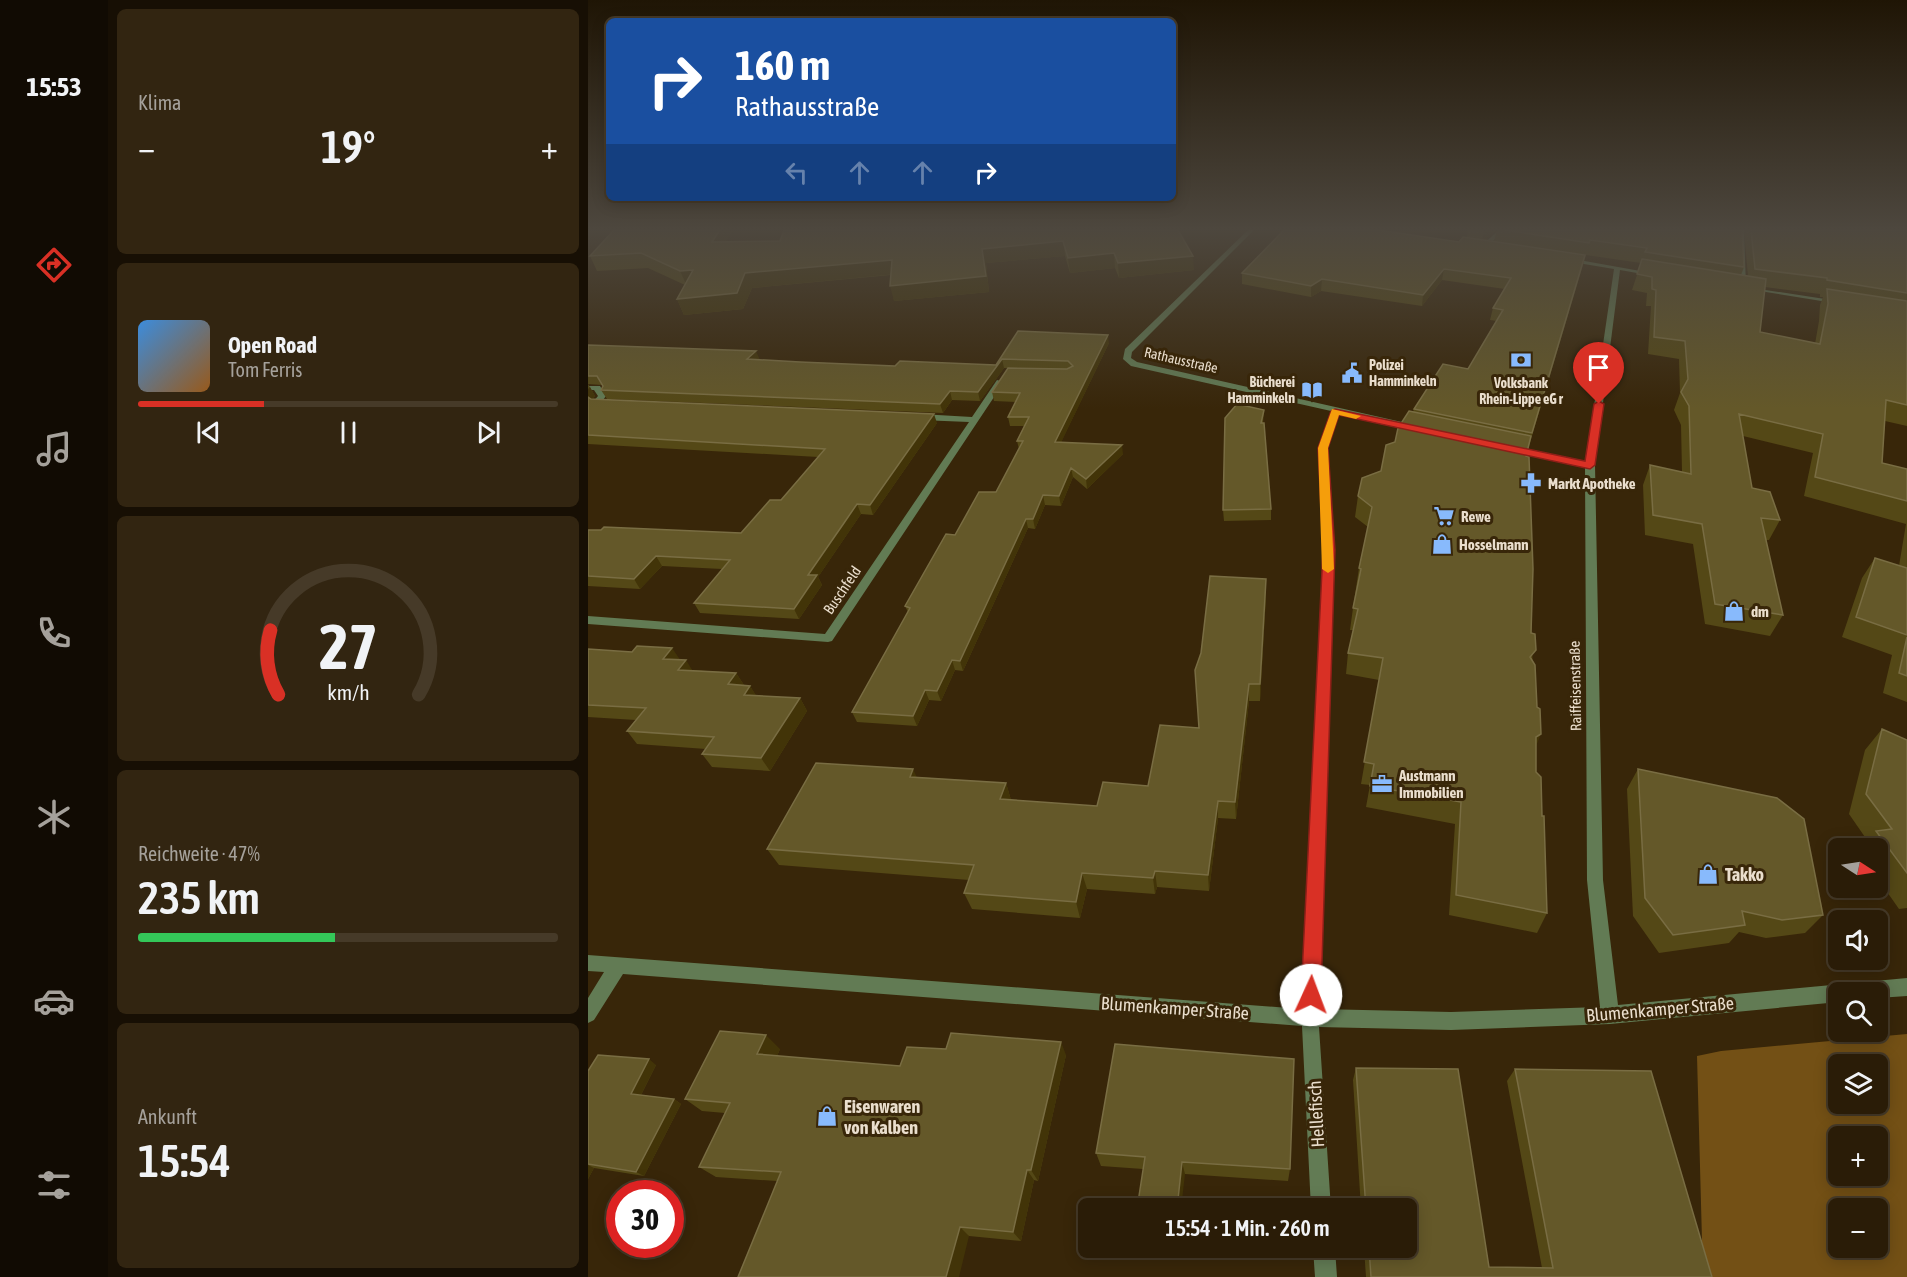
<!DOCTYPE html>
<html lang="de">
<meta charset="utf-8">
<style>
:root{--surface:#2a1c07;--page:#322511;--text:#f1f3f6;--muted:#a5a19b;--line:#463a28;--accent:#d93025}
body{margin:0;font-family:"Asap Condensed",sans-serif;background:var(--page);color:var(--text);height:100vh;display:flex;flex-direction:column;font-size:22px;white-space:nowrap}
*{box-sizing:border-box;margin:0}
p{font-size:20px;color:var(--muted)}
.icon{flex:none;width:33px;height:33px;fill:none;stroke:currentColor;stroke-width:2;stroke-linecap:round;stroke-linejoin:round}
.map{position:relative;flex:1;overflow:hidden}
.drawer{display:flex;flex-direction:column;gap:9px;padding:9px;background:#170f04;width:480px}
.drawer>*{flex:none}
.hud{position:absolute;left:18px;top:18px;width:570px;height:183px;border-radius:9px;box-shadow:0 3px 15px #0003,0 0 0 2px var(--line);background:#1a4fa0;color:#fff;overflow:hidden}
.needle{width:39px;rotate:102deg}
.controls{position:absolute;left:1240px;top:838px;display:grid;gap:12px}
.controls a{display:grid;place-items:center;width:60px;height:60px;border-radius:9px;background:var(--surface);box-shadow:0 3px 15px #0003,0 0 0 2px var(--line);font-size:30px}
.speed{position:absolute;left:18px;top:1180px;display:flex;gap:12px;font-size:30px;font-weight:700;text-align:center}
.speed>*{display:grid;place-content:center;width:78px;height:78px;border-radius:50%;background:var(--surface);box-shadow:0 3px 15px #0003,0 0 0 2px var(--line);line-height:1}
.speed .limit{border:9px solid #d22;background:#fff;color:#111}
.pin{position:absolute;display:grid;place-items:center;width:51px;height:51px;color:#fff;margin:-62px -26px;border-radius:50% 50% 50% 0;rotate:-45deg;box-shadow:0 0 6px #0007}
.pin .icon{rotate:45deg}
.me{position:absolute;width:66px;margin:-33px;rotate:2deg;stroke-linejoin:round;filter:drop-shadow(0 0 4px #0008)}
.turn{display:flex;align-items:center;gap:21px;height:126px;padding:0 30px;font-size:27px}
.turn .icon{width:78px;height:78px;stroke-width:2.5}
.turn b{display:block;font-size:42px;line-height:51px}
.lanes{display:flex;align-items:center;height:57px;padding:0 30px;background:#0003;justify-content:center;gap:30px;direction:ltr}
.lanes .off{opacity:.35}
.big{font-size:45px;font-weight:600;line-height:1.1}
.drawer .tile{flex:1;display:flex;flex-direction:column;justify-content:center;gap:9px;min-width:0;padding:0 21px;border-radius:9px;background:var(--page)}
.drawer .dial{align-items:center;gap:0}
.dial svg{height:156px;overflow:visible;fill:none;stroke:var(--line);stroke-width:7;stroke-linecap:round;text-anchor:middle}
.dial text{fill:var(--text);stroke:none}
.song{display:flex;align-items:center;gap:18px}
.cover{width:72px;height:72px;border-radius:9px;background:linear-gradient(135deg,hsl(210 70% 55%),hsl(30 70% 35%))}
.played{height:6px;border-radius:3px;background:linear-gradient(90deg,var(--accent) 30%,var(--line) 30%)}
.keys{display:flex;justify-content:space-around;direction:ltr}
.heat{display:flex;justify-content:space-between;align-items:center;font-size:33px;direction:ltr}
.charge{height:9px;border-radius:4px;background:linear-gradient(90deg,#34c759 47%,var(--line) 0)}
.trip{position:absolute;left:490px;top:1198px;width:339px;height:60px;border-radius:9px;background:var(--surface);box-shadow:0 3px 15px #0003,0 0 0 2px var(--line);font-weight:600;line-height:60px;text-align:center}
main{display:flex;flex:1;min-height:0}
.dock{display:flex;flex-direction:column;width:108px;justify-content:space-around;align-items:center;background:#110b03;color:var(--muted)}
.dock .icon{width:42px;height:42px}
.dock .active{color:var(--accent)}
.dock b{font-size:27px;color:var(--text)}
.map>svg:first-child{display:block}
.forest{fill:#735015;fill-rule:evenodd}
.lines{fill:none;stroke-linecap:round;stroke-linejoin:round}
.pedestrian{fill:#627b54;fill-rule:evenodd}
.minor{fill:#627b54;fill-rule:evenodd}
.wall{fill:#544816;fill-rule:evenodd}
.shaded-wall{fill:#423408}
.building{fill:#645829;stroke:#796d43;stroke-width:1.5}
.route{fill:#d93025;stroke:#8d1f18;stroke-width:1.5}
.slow{fill:#f59e0b}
.labels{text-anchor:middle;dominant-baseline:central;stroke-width:6;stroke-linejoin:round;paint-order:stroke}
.far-street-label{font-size:14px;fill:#eadecd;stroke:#382609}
.far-poi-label{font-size:14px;font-weight:bold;fill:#eadecd;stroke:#382609;text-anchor:start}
.poi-label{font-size:15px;font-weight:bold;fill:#eadecd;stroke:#382609;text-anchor:start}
.street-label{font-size:15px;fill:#eadecd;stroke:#382609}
.near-poi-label{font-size:18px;font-weight:bold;fill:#eadecd;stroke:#382609;text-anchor:start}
.near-street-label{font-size:18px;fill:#eadecd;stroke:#382609}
</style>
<main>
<nav class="dock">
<b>15:53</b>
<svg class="icon active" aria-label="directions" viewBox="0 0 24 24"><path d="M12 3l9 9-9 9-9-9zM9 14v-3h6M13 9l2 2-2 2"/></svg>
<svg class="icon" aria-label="music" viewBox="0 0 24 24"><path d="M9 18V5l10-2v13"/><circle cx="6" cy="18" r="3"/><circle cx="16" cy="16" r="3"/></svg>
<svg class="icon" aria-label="phone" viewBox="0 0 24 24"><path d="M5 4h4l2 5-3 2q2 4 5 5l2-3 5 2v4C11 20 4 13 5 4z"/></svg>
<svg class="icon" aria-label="climate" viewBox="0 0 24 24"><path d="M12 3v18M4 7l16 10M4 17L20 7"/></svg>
<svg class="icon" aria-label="car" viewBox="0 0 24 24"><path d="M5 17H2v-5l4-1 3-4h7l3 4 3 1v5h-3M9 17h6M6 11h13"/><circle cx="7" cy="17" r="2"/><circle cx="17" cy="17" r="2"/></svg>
<svg class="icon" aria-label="filters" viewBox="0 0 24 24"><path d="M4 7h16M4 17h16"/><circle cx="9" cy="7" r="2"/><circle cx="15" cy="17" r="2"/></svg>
</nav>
<section class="drawer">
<div class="tile"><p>Klima</p>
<div class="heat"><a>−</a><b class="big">19°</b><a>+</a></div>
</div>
<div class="tile">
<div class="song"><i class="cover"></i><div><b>Open Road</b><p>Tom Ferris</p></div></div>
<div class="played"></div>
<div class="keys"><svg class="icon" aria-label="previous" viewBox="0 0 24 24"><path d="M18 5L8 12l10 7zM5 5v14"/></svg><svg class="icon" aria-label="pause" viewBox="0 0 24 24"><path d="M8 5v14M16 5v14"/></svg><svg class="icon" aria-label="next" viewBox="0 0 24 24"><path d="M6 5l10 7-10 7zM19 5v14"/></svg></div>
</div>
<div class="tile dial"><svg viewBox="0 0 100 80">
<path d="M14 69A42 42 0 1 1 86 69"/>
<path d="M14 69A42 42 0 0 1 10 36" stroke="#d93025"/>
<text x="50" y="56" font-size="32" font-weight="700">27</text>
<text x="50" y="72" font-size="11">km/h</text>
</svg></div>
<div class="tile"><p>Reichweite · 47%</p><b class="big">235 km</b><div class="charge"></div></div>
<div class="tile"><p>Ankunft</p><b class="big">15:54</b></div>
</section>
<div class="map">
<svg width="1319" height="1277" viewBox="0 0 1319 1277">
<rect width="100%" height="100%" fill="#382609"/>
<path class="forest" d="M1319,1034V1277H1115L1109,1056L1133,1051ZM1251,1065H1290V1104H1251ZM1251,1137H1290V1176H1251ZM1251,1209H1290V1248H1251Z"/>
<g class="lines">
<path class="pedestrian" d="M1015,356L1029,357L1033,359C1029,363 1020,361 1015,360Z"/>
<path class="minor" d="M660,230H666L544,352L543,358L549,362L827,425L831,428L827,431L751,413L740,448L746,550L731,1009L863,1012L1012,1007L999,880L997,467L924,452L919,449L924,446L998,461L1026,269L978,261L977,260L980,258L1069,274L1066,276L1032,270L1007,465L1015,880L1030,1005L1319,978V996L1290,998V993H1251V1002L1022,1024L863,1030L731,1027L743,1209H723L714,1026L35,974L6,1020L0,1023V998L16,972L0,971V955L714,1009L736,550L730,448L743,411L543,366L535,359L537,349Z
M911,230H917L898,247H894V245Z
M1150,230H1156L1158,287L1250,301L1252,302V304L1153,288Z
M409,380L416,382L244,641L240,642L0,624V616L237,634L381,422L332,420L328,417L332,414L384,417Z
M0,386H12L18,396L15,400L21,401V405H5L4,403L10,396L6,390H0Z
M725,1248H747L749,1277H727Z"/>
</g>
<path class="wall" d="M590,230L606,270L531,278L527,268L482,273L477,256L398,263L401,292L306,301L303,275L164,288L155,309L96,315L89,299L97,285L60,268L9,271L2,256L138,242Z
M704,230L871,242L879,237L880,230H908L897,239L906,241L909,230H1154L1156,267L1153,275L1160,276L1156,230H1319V426L1297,421L1294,463L1319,469V702L1295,693L1304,655L1254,637L1274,578L1287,558L1311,566L1318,524L1216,496L1225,453L1155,436L1164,488L1192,520L1181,540H1178L1195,615L1182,636L1117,624L1105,544L1057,535L1055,485L1062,465L1094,472L1093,425L1086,410L1092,393L1091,359L1060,354L1063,306H1058L1059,293L1044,290L1053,263L998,255L938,456L948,772L954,816L959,913L949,933L861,915L867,824L778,807L782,785L773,784L791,680L758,674L760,653L765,630H762L765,608L771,568L780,527L767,517L770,496L793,471L807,442L825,412L826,409L880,369L909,321L902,320L905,308L917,289L854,280L834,306L733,291L723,297L654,284V273ZM1177,287L1232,294V297H1235L1232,305L1231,321L1227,344L1172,332Z
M430,331L521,343L473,442L535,454L499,489L485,477L473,506L457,505L447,529L440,528L375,671L367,670L353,701L341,700L329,726L269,722L264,712L320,612L317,606L367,535L408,492L431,449L429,441L436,426H422L420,417L428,402L406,401L404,392L420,368H416L392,401L364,400L355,413L19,399L13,390L15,386L14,385L0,384L7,396L5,399L349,423L285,515L273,514L260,533L230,577L234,585L211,619L112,613L106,603L134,569L74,566L52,589L0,586V530L153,533L193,500L230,457L0,444V345L172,360L307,366L408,365Z
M676,410L675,423L683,509V520L636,521L635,510Z
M678,596L672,701H661L648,819L630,818L621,891L569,887L567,894L499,889L492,918L384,909L376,893L381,880L191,865L179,849L329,777L418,783L423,800L509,806L560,786L611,728Z
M0,649L92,660L104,670L148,673L156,685L162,686L168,696L212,698L219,711L182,771L124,767L114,754L118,749L49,744L39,731L48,720L0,717Z
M1294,729L1319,740V908L1311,909L1290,879V849H1271L1279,840L1261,814L1277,750Z
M1050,769L1235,915L1217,933L1178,938L1151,932L1141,943L1071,953L1045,916L1039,789Z
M192,1049L189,1056L312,1066L358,1049L478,1055L450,1181L446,1180L433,1241L381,1236L189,1181L128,1177L111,1167L137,1113L114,1111L97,1099Z
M68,1065L53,1095L86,1099L93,1104L56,1176L6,1168L0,1179V1071Z
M768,1068L901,1267L954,1268L919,1081L927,1069L1124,1277H778L776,1248H819V1209H773L765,1080Z
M508,1153L702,1169L700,1181L597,1174L555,1169L513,1166Z"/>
<path class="shaded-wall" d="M132,230H145L130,257L124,242Z
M896,230H908L894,242Z
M475,241L477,256L398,263L401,292L306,301L302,286L394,249Z
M526,253L527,268L482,273L480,258Z
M605,256L606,270L531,278L530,263Z
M304,260L308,274L164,288L155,309L96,315L89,299L157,273Z
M856,269L854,280L834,306L835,295Z
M105,270L99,286L92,271Z
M734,279L733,291L723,297V286Z
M520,335L521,343L469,451L467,442Z
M168,351L172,360L159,359Z
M414,359L416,368L392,401L390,392Z
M2,387L7,396L2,403L0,400V389Z
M362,391L364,400L355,413L352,404Z
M346,414L349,423L285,515L282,505Z
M534,445L535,454L499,489L498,479Z
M483,468L485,477L473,506L471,496Z
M455,495L457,505L447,529L445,519Z
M269,504L273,514L230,577L234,585L211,619L206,609L220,575Z
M438,519L440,528L375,671L372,661Z
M68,556L74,566L52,589L46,579Z
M678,579V596L672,701V684Z
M84,648L93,661L75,659Z
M98,660L106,673L90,670Z
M364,660L367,670L353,701L349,691Z
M148,673L156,685L140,684Z
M661,684V701L648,819L647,802Z
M162,686L170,698L156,695Z
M337,690L341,700L329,726L325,716Z
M212,698L219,711L182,771L173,758Z
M953,734L944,756L948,737Z
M325,769L333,786L322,777Z
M418,783L423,800L412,799Z
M630,801V818L621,891L620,875Z
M567,871L569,887L567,894L565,878Z
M494,873L499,889L492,918L488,902Z
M178,1035L192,1049L184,1068L169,1054Z
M473,1042L478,1055L450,1181L443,1170Z
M61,1059L68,1065L51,1099L43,1094Z
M86,1099L93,1104L56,1176L48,1172Z
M594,1162L597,1174L593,1209H589Z
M0,1165L6,1168L0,1179Z
M439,1170L446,1180L433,1241L425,1232Z
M372,1227L381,1236L371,1277H358Z"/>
<path class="building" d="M26,230H132L124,242L192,241L196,230H590L605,256L530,263L526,253L480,258L475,241L394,249L398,276L302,286L304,260L157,273L149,293L89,299L105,270L92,271L53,253L2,256Z
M696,230H790L871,242L875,237L997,255L944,433L826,409L855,364L880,369L915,310L905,308L923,278L856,269L835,295L734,279L723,286L654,273Z
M917,230H1154L1156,267L1057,252L1059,248L1002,240L1001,243Z
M1163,230H1319V293L1239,280V278L1167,269Z
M1054,259L1178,279L1172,332L1232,344L1240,304L1239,289L1319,301V405L1298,400L1294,463L1319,469V501L1227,477L1235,434L1151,414L1164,488L1182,492L1192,520L1173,518L1195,615L1127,604L1114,524L1065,515L1062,465L1103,474L1101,406L1093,392L1100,379L1097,341L1066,337L1068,290L1064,289V277L1049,274Z
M430,331L520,335L467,442L534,445L498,479L483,468L471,496L455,495L445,519H438L372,661L364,660L349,691L337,690L325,716L264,712L322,608L317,606L358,534L367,535L391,492H408L435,441H429L441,417H420L432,393L404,392L420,368L479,369L485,366L480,361L414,359L390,392L362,391L352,404L13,390L15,386L9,376H0V345L168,351L159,359L212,362L307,366L312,361L408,365Z
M0,397L3,399L346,414L282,505L269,504L256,523L220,575H229L206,609L106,603L142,560L68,556L46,579L0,576V530H13L16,527L153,533L182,500H193L237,449L0,435Z
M649,404L676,410L673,423H676L683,509L635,510L637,418Z
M821,411L943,436L938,456L941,457L945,569L943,633L947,634L948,650L942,657L947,665L949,707L952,709L953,734L948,737V772L953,777L954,816H956L959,913L868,895L873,802L782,786L786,764L776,762L795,658L760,653L770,609L765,608L773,569L771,568L784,507L770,496L774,478L793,471L798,445L807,442L810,428Z
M1287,558L1319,568V635L1268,617Z
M622,576L678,579L672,684H661L647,802L630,801L620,875L567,871L565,878L494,873L488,902L376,893L386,865L179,849L228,763L325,769L322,777L418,783L412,799L509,806L515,782L560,786L572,725L611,728L607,670L613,653Z
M1319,637V676L1311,673Z
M49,646L84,648L75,659L98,660L90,670L148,673L140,684L162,686L156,695L212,698L173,758L114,754L126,737L39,731L58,708L0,705V649L44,652Z
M1294,729L1319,740V873L1288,831L1304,829L1278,794Z
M1050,769L1189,798L1216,819L1235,915L1194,920L1154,911L1157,925L1085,935L1057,898Z
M132,1031L178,1035L169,1054L312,1066L319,1047L358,1049L363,1033L473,1042L443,1170H439L425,1232L372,1227L358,1277H150L193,1172L111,1167L142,1103L97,1099Z
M527,1044L706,1059L702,1169L594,1162L589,1209H549L557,1157L508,1153Z
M10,1055L61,1059L43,1094L86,1099L48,1172L0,1164V1071Z
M768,1068L870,1069L901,1267L965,1268L927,1069L1063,1071L1124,1277H783L781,1248H819V1209H778Z"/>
<linearGradient id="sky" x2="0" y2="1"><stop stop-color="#1f1505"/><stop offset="0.56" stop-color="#4d473e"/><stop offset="1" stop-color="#4d473e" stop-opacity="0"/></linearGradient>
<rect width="1319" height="409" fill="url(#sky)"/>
<path class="route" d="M1011,401L1016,404L1007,465L1002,469L751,415L740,448L747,550L733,995L730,1002L723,1005L716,1002L713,995L735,550L730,448L743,411L747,409L997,461L1006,404Z"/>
<path class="slow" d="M744,409L773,416L768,419L751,415L740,448L746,569L740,573L734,569L730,448Z"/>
<defs>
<g id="bank-bare" transform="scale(1.62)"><path d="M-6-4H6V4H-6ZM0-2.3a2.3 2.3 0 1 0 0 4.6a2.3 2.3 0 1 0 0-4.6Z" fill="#88bafc" stroke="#382609" stroke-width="2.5" paint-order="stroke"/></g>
<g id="civic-bare" transform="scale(1.62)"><path d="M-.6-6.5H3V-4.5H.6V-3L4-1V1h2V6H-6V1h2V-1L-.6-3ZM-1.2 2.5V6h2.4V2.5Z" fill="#88bafc" stroke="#382609" stroke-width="2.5" paint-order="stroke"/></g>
<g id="library-bare" transform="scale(1.62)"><path d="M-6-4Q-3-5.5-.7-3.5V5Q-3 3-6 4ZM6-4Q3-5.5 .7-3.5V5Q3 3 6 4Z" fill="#88bafc" stroke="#382609" stroke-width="2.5" paint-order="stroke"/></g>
<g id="pharmacy-bare" transform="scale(1.62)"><path d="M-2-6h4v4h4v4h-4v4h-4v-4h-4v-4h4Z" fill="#88bafc" stroke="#382609" stroke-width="2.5" paint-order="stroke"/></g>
<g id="supermarket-bare" transform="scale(1.62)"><path d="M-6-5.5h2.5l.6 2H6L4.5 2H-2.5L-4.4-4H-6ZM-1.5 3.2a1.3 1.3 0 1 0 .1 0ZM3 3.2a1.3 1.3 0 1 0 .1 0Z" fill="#88bafc" stroke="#382609" stroke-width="2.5" paint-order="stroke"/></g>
<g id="shop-bare" transform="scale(1.62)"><path d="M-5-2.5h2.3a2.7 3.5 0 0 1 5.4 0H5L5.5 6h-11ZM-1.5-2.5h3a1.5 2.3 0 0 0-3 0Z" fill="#88bafc" stroke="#382609" stroke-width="2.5" paint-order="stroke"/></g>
<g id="office-bare" transform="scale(1.62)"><path d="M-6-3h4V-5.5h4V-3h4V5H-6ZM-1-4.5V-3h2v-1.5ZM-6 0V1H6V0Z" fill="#88bafc" stroke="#382609" stroke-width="2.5" paint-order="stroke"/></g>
</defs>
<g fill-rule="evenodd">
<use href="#bank-bare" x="933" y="360"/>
<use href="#civic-bare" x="764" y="373"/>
<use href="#library-bare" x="724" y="390"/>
<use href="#pharmacy-bare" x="943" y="483"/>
<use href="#supermarket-bare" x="856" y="516"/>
<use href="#shop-bare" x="854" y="544"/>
<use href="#shop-bare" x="1146" y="611"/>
<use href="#office-bare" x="794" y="784"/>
<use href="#shop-bare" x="1120" y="874"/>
<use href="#shop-bare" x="239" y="1116"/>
</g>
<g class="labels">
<g class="far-street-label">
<text transform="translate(593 360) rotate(13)">Rathausstraße</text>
</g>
<g class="far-poi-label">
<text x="781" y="365">Polizei<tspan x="781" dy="16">Hamminkeln</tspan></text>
<text x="707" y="382" text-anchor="end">Bücherei<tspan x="707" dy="16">Hamminkeln</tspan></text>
<text x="933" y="383" text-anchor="middle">Volksbank<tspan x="933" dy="16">Rhein-Lippe eG r</tspan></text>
</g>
<g class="poi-label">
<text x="960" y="483">Markt Apotheke</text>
<text x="873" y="516">Rewe</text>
<text x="871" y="544">Hosselmann</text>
<text x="1163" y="611">dm</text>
<text x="811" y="775">Austmann<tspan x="811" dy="17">Immobilien</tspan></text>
</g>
<g class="street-label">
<text transform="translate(254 590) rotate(-56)">Buschfeld</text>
<text transform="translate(987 686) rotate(-91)">Raiffeisenstraße</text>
</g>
<g class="near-poi-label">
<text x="1137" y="874">Takko</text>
<text x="256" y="1106">Eisenwaren<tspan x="256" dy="21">von Kalben</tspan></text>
</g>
<g class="near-street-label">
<text transform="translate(587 1008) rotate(4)">Blumenkamper Straße</text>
<text transform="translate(1072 1009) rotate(-5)">Blumenkamper Straße</text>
<text transform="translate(728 1114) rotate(-93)">Hellefisch</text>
</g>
</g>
</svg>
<div class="controls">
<a><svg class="needle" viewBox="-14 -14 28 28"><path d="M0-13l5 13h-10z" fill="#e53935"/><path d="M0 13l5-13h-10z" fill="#a5a19b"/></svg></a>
<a><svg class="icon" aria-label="sound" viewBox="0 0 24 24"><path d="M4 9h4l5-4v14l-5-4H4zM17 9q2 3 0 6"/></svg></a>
<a><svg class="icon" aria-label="search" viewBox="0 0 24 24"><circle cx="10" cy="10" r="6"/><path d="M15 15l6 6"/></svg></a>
<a><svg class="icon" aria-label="layers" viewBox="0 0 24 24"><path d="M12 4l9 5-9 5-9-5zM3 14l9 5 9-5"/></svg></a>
<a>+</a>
<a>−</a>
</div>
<div class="speed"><div class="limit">30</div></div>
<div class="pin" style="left:1011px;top:404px;background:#d93025"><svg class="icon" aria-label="arrive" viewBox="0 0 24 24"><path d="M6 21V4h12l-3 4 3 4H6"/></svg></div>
<svg class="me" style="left:723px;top:995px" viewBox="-20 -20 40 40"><circle r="19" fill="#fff"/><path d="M0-13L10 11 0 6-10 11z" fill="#d93025"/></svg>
<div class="trip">15:54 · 1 Min. · 260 m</div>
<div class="hud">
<div class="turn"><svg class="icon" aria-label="right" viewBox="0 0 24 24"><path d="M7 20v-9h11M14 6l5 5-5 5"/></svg><div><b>160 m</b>Rathausstraße</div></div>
<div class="lanes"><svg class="icon off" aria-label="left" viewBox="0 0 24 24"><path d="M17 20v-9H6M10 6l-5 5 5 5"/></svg><svg class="icon off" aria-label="ahead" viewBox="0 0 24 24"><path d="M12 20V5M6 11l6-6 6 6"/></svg><svg class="icon off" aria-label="ahead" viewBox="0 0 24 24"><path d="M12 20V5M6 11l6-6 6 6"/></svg><svg class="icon" aria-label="right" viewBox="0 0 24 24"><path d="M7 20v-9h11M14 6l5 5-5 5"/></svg></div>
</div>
</div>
</main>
